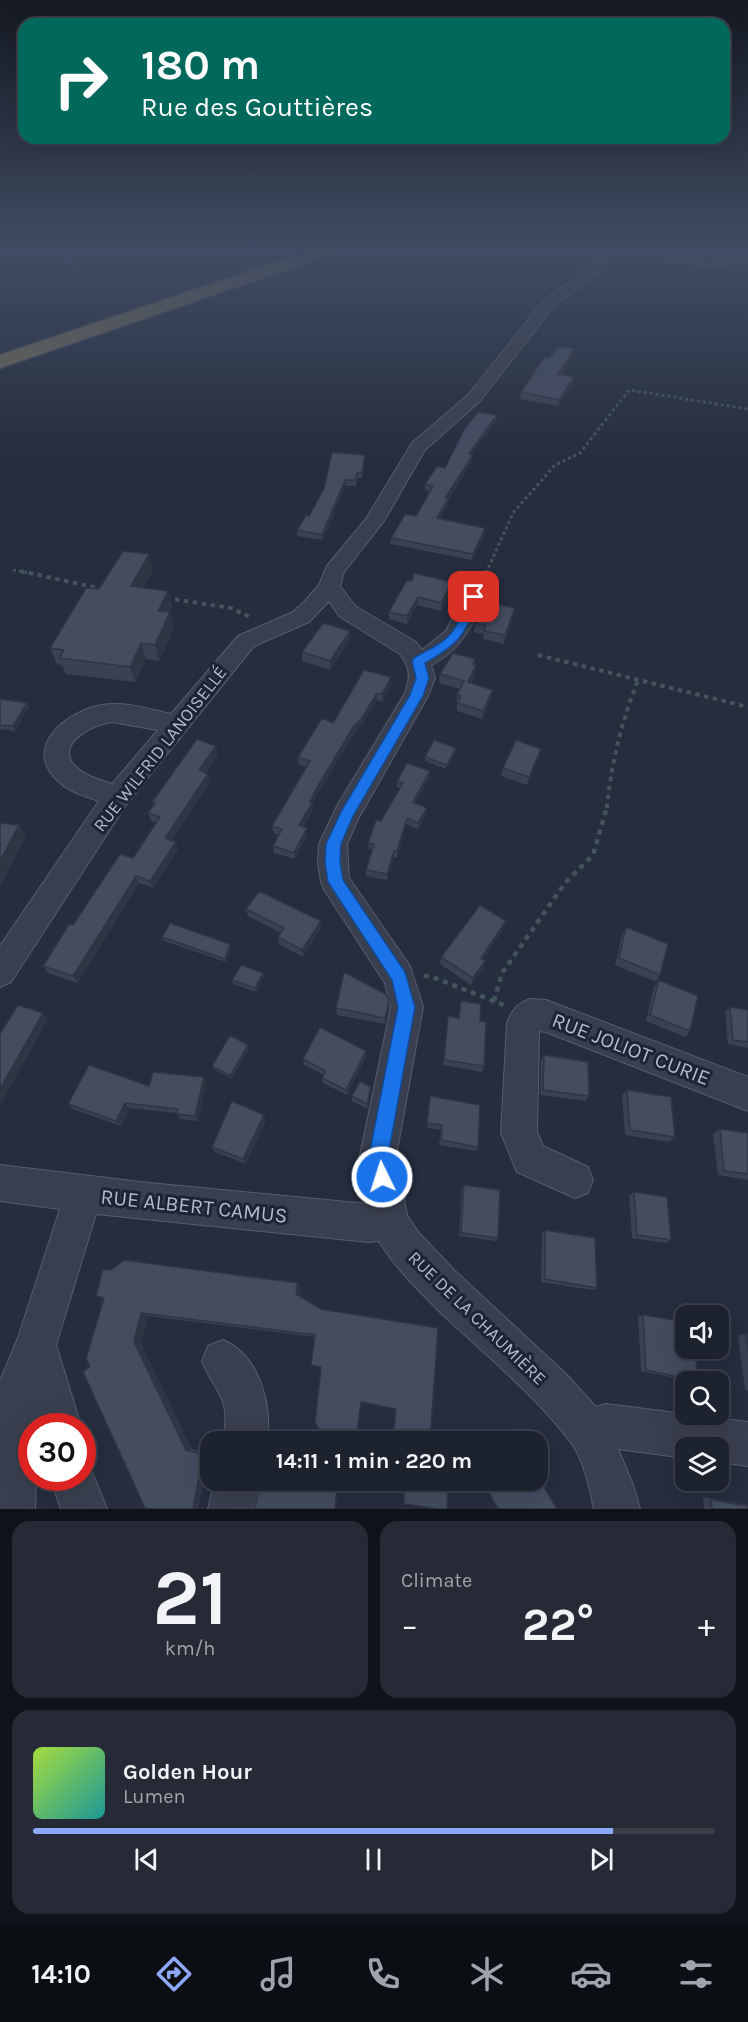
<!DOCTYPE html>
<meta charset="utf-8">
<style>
:root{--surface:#1c222e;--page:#252a36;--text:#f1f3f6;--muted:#a0a4aa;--line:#3a3f4a;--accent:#8da8f6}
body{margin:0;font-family:Karla,sans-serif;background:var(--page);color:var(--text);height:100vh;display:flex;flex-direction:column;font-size:22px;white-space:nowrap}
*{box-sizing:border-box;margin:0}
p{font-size:20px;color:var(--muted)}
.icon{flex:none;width:33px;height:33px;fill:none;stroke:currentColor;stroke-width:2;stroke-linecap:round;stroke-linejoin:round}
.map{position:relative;height:1509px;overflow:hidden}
.drawer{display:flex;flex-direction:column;gap:12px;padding:12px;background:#0f1319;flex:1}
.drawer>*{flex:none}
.banner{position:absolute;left:18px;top:18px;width:712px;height:126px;border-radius:18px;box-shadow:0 6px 24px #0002,0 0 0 2px var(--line);background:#00695c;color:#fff;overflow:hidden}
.fabs{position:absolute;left:675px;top:1305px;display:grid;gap:12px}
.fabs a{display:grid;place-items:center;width:54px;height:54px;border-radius:12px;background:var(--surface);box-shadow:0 6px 24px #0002,0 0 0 2px var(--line);font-size:30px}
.speed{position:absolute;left:18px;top:1413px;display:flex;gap:12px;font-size:30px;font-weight:700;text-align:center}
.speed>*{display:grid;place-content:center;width:78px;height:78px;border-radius:50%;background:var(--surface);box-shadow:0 6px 24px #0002,0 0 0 2px var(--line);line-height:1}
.speed .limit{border:9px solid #d22;background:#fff;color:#111}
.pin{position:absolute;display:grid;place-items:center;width:51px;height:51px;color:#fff;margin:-26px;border-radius:12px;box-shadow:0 3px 9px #0006}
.me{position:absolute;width:66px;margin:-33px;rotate:356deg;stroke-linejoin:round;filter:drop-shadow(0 0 4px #0008)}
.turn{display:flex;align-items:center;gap:21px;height:126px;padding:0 24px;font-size:27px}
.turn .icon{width:78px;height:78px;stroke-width:2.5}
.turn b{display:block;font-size:42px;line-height:51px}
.big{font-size:45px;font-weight:700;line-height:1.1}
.drawer .tile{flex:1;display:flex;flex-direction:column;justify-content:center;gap:9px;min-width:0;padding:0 21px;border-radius:18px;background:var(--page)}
.drawer .dial{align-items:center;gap:0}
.dial b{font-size:78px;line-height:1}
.song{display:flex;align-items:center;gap:18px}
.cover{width:72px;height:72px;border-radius:9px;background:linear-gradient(135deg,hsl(80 70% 55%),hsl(180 70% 35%))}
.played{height:6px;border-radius:3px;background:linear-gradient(90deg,var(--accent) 85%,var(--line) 85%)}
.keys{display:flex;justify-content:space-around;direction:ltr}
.heat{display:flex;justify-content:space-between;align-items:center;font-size:33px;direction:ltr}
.drawer .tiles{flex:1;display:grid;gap:12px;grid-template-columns:1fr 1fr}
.tile:last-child{grid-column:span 2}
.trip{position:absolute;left:200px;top:1431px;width:348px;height:60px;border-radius:18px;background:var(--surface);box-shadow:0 6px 24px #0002,0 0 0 2px var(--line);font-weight:700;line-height:60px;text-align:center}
.dock{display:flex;height:96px;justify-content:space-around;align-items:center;background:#0b0e12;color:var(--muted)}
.dock .icon{width:42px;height:42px}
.dock .on{color:var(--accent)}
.dock b{font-size:27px;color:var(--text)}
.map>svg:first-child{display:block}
.green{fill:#27393f}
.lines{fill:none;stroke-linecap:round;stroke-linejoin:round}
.minor-casing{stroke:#575d6c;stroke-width:2}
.highway-casing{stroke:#444a59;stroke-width:3}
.path-far3{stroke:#425559;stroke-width:2;stroke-dasharray:2 2;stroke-linecap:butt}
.path-far2{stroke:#425559;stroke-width:3;stroke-dasharray:3 3;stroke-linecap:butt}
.path-far1{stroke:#425559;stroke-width:4;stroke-dasharray:4.5 4.5;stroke-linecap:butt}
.path{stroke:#425559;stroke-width:4.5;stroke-dasharray:5 5;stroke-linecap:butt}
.minor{fill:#393f4e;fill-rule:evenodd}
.highway{fill:#746c56;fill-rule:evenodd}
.wall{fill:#3a4153}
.shaded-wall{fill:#303543}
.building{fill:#444c60;stroke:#303543;stroke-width:1.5}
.route{fill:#1a73e8;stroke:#114b97;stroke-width:1.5}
.labels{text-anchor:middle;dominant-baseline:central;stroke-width:6;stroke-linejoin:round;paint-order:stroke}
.street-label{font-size:18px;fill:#b5bac9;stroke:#1e2434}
.near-street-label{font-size:21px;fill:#b5bac9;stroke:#1e2434}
</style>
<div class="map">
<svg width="748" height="1509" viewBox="0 0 748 1509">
<rect width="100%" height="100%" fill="#252d3e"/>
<path class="green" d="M641,250H748V263Z"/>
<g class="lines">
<g class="minor-casing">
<path id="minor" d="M605,250H641L748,262V270L614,255L597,275L554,306L480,401L425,450L384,521L344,572L340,586L355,606L416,642L422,650L446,631L466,592L474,590L482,592L485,597C473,625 460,651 431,665L435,678L428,696L358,819L347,844L349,878L410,966L423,1007L396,1156L407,1215L418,1232L454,1270L566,1374L596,1407L606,1404L748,1422V1466L718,1462V1448H686V1458L618,1449L633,1485L640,1509H594C590,1489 584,1461 572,1444C537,1397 485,1354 442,1314C419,1291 396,1269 379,1241L368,1242L96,1214L56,1345L81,1426H32V1478H36L35,1509H0V1381L18,1338L60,1209L0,1201V1165L149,1183L368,1204L360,1156L391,1007L385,983L325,891L321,882L318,862L319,844L337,806L404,695C411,678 411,669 400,654L339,616L329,601L309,622L254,646L126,805L11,982L0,987V946L99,801C85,796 69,792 58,781C21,746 68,711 102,705C125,701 149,709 171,714L238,636L293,612L305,601L319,585L327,566L366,519L412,443L468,395L544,300L587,269ZM112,722L158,730L112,784C100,780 82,775 73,764C57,741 95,724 112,722Z
M530,999L546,1000L748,1077V1111L546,1032L539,1031L537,1132L543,1146L588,1167L593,1180L588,1193L575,1198L517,1172L501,1133L507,1023C512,1010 517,1004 530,999Z
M223,1340C260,1356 272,1405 267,1442H223C231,1396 218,1398 202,1361L208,1346Z
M82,1460L88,1462L107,1509H61L50,1478H82Z
M215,1480H259L254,1509H208Z"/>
</g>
<g class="highway-casing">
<path id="highway" d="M312,250H337L335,253L0,368V355Z"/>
</g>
<path class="path-far3" d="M628,391H637"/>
<path class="path-far2" d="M13,570L27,573
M486,573L513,513L555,465L580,453L629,390L748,409"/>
<path class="path-far1" d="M20,571L103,589
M482,582L487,571
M166,598L231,608L252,618
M538,655L748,707
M607,808C611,764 622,719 639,678"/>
<path class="path" d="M424,976H430L506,1006
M494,1001L502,973L565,883L593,855L607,807"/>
<use href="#minor" class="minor"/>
<use href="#highway" class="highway"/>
</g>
<path class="wall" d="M43,250H99L101,258L73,266Z
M575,349L574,354L561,375L573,383L558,406L520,399L521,392L549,358Z
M497,415L496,421L472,454L473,455L472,461L448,501L447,505L440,518L485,528L484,535L472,560L390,544L391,538L416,516L430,492L425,490V484L445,468Z
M365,455V461L362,478H357L356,486H345L323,540L297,536V530Z
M153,570L143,588L168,591L173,607L170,612L174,628L159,661L146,659L135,682L66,674L62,665L57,664L50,648L99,589Z
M412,581L451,590L441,611L417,605L407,624L389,619V612Z
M513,617L504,644L483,639L484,634L474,632L475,623Z
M350,639L330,670L302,661V652Z
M475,659V674L471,683L492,698L482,719L457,711V695L460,689L439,683L440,674Z
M391,677V684L382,702L377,700L362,725L353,735L316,796L312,805L313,810L303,827L307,835L295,859L274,853L273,846L279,835L274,833L272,826L306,767L298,764V757L333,723Z
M0,699L27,703L29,707L15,731L0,729Z
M456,748L455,753L446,769L425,761V757Z
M218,754L206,773L210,782L172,840L178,849L153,888L139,883L78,983L48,973L43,966L73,925L133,858L156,823L151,821L148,813L153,806L152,802Z
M539,757L527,785L501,776L503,768Z
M430,771L429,778L415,803L427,808L426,814L418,829L406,824L397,858L394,857L387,880L366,876V870L372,849H369L368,843L400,789L397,787V781Z
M246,909L321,928L303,957L279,944L278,937L281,933L248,916Z
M506,921L504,928L483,959L484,968L471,985L440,964L441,957Z
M626,927L660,975L656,982L615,965L622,935Z
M162,937L231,948L226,962L164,941Z
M263,973L264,976L256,992L233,984L232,980Z
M659,980L690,1031L685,1037L646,1021L654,987Z
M389,1001V1007L385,1024L337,1015L336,1008Z
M461,1001L480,1021L484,1066L482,1072L443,1065L448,1016L459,1018Z
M730,1007L748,1010V1048L728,1044L725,1012Z
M248,1045L249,1048L232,1079L214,1069L212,1066Z
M544,1055L589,1096L585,1101L540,1095L541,1061Z
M366,1057L347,1095L323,1083L322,1078L324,1075L304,1065L303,1059Z
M207,1082L198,1121L180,1119L177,1113L129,1108L121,1126L73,1109L68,1104L149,1086Z
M627,1090L675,1137L669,1142L625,1135L622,1095Z
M371,1092L367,1109L352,1101V1096Z
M429,1101L478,1147L476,1151L439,1145L441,1130L427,1128Z
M266,1120L246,1164L215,1152L212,1147Z
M720,1129L748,1133V1180L718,1175L713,1134Z
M464,1185L498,1238L496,1241L459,1236L462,1188Z
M634,1192L671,1240L666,1243L632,1238L629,1196Z
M545,1230L597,1288L592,1290L541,1282L542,1233Z
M298,1283L300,1286L299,1296L430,1442H392L395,1409L361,1402L343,1437V1442H329L321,1367L311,1365L315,1337L148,1316L141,1344L192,1449L209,1452L198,1509H153L90,1366L103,1299L96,1296Z
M643,1315L698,1381H691L641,1371L638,1316Z
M746,1334H748V1391L745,1390L738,1335Z
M404,1480H448L404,1504L403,1500Z
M493,1480H537L557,1509H497L485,1487Z
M703,1497L748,1505V1509H704Z"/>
<path class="shaded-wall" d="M88,250H99L101,258L73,266L71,256Z
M575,349L574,354L557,380L558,374Z
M574,377L573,383L558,406L559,400Z
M497,415L496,421L468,460L469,454Z
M365,455V461L362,478V473Z
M473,455L472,461L448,501L447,505L437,524V518L445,498Z
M345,480V486L323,540L322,535Z
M485,528L484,535L472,560L473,554Z
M149,554L153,570L135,602L131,586Z
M452,582L451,590L441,611V603Z
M168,591L173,607L162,627L158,611Z
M418,597L417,605L407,624V616Z
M515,608L513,617L504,644L505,635Z
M170,612L174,628L159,661L155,645Z
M350,631V639L330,670V661Z
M141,643L146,659L135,682L130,667Z
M476,665L475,674L467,691L468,682Z
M391,677V684L382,702V694Z
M493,690L492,698L482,719L483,711Z
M377,693V700L362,725L353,735L316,796L312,805L313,810L300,832L299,825L316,789L353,727Z
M27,703L29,707L15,731L13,726Z
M216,746L218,754L201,779L199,770Z
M456,748L455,753L446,769L447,765Z
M541,749L539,757L527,785L529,777Z
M430,771L429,778L412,808L413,802Z
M208,774L210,782L168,846L165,838Z
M427,808L426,814L418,829V823Z
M407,818L406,824L397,858V851Z
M19,825L26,836L0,888V861Z
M307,828V835L295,859L294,853Z
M176,842L178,849L153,888L150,881Z
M394,851V857L387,880V874Z
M136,876L139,883L78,983L73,976Z
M321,921V928L303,957L302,950Z
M506,921L504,928L479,964L481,958Z
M230,944L231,948L226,962L225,959Z
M485,961L484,968L471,985L473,978Z
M263,973L264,976L256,992L255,988Z
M389,1001V1007L385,1024V1018Z
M43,1013L48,1019L0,1106V1089Z
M248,1045L249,1048L232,1079L230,1076Z
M366,1051V1057L347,1095L346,1090Z
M204,1077L207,1082L198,1121L195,1116Z
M371,1087V1092L367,1109V1104Z
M125,1103L129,1108L121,1126L116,1121Z
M264,1115L266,1120L246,1164L243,1159Z
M298,1283L300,1286L298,1297L296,1294Z
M141,1313L148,1316L141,1344L192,1449L186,1450L134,1342Z
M209,1452L198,1509H193L203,1454Z
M338,1480H339L336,1509H335Z"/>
<path class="building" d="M60,250H88L71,256Z
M559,346L575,349L558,374L574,377L559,400L521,392L544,357L549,358Z
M478,412L497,415L469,454L473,455L445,498L448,499L437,518L485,528L473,554L391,538L405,514L416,516L433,486L425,484L437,466L445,468L465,428Z
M332,452L365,455L362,473H357L355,480H345L322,535L297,530L306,515L309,516L324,488Z
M123,551L149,554L131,586L168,591L158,611L170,612L155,645L141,643L130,667L59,658L64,650L50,648L86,588L99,589Z
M414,573L452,582L441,603L418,597L407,616L389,612L407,580L412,581Z
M484,602L515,608L505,635L484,631L486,625L475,623Z
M323,623L350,631L330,661L302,652Z
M453,653L475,659L473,664L476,665L468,682L493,690L483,711L458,703L461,696L457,695L464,681L440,674Z
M364,670L391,677L382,694L377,693L362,718L353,727L316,789L310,802L312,803L299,825L307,828L294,853L273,846L282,829L272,826L310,761L298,757L322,718L333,723Z
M0,699L27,703L13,726L0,725Z
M197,739L216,746L199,770L208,774L165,838L176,842L150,881L136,876L73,976L43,966L69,924L73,925L120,854L133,858L160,817L148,813L155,803L152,802Z
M434,740L456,748L447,765L425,757Z
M516,740L541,749L529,777L503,768Z
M407,763L430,771L413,802L427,808L418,823L407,818L397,851H394L387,874L366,870L374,844L368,843L376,820L381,821L403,783L397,781Z
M0,823L19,825L0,861Z
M259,891L321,921L302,950L278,937L284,928L246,909Z
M480,905L506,921L481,958L485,961L473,978L441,957Z
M170,923L230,944L225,959L162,937Z
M626,927L668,944L660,975L619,958Z
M241,965L263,973L255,988L232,980Z
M344,972L387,995L389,1001L385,1018L336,1008Z
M659,980L698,996L690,1031L650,1015Z
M461,1001L481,1004L480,1021L486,1022L484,1066L444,1060L448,1016L459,1018Z
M18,1005L43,1013L0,1089V1034Z
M730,1007L748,1010V1042L733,1040Z
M320,1027L366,1051L346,1090L322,1078L326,1071L303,1059Z
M230,1035L248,1045L230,1076L212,1066Z
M544,1055L588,1062L589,1096L543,1090Z
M89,1065L149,1086L153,1072L204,1077L195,1116L177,1114L178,1109L125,1103L116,1121L68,1104Z
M360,1081L371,1087L367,1104L352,1096Z
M627,1090L671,1097L675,1137L630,1130Z
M430,1096L480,1105L478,1147L441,1140L442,1125L427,1123Z
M232,1101L264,1115L243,1159L212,1147Z
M720,1129L748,1133V1174L724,1171Z
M464,1185L500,1190L498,1238L461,1233Z
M634,1192L667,1197L671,1240L637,1235Z
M545,1230L595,1238L597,1288L545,1279Z
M124,1260L298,1283L296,1294L321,1309L438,1328L430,1442H393L396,1409L361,1402L356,1440L343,1437L342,1442H329L315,1423L321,1367L311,1365L315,1335L141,1313L134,1342L186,1450L203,1454L193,1509H153L145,1508L83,1372L90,1366L86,1359L104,1298L96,1296L103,1269L111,1270Z
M643,1315L686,1322V1348H695L698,1381L646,1370Z
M746,1334H748V1349Z
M537,1475L557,1509H498L488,1490L498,1480H537Z
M260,1480H338L335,1509H255Z
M405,1480H448L447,1509H439L404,1504Z
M711,1500L748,1506V1509H712Z"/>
<linearGradient id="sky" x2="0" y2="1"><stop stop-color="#141922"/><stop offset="0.54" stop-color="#404c63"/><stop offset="1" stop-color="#404c63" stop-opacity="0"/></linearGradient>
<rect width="748" height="462" fill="url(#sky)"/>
<path class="route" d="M474,594L480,597C463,636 462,642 425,663L429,678L423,696L353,816L341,844L340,862L343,880L405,972L415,1007L388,1156L392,1177L389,1184L382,1187L375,1184L369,1156L398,1007L392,980L328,882L325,862L326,844L342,810L410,695L416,678L412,661L414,658C429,649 447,643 456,626C461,617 464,598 474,594Z"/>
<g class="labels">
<g class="street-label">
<text transform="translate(160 749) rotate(-52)">RUE WILFRID LANOISELLÉ</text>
<text transform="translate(477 1318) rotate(44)">RUE DE LA CHAUMIÈRE</text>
</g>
<g class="near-street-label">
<text transform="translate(631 1049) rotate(21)">RUE JOLIOT CURIE</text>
<text transform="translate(194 1206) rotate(6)">RUE ALBERT CAMUS</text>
</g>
</g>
</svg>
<div class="fabs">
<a><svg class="icon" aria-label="sound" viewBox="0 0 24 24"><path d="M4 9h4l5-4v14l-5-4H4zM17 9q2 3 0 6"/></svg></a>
<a><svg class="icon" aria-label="search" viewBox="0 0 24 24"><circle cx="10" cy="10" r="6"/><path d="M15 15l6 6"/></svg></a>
<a><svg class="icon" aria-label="layers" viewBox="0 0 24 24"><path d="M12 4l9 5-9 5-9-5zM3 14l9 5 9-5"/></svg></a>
</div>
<div class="speed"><div class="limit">30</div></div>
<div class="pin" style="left:474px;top:597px;background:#d93025"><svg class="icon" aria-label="arrive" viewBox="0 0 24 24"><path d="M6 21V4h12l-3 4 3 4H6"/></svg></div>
<svg class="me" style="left:382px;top:1177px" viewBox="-20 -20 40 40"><circle r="17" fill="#1a73e8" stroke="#fff" stroke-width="3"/><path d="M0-11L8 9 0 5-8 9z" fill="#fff"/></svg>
<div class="trip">14:11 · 1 min · 220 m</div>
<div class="banner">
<div class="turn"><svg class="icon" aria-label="right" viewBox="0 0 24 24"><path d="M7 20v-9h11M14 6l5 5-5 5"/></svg><div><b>180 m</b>Rue des Gouttières</div></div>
</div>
</div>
<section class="drawer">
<div class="tiles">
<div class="tile dial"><b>21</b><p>km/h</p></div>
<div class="tile"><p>Climate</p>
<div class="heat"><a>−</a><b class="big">22°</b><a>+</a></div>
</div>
<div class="tile">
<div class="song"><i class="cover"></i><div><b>Golden Hour</b><p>Lumen</p></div></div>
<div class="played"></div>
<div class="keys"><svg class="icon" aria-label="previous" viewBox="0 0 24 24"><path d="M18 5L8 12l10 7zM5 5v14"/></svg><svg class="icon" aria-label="pause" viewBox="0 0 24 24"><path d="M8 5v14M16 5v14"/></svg><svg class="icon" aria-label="next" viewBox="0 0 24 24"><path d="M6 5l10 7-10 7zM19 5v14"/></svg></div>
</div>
</div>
</section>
<nav class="dock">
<b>14:10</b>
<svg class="icon on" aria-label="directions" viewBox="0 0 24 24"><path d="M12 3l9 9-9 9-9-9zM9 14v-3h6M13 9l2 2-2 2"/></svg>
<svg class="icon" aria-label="music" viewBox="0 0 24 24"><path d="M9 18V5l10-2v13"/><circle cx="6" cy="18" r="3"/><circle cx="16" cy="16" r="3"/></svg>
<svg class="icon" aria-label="phone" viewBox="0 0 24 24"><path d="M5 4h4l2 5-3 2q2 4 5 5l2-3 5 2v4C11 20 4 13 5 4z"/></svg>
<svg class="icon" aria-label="climate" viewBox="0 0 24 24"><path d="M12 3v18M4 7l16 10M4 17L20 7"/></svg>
<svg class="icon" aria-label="car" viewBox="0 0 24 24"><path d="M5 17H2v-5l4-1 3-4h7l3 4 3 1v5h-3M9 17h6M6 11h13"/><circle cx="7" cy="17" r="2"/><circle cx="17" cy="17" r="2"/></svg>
<svg class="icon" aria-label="filters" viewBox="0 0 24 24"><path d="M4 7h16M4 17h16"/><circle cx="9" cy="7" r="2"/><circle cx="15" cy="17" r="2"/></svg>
</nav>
